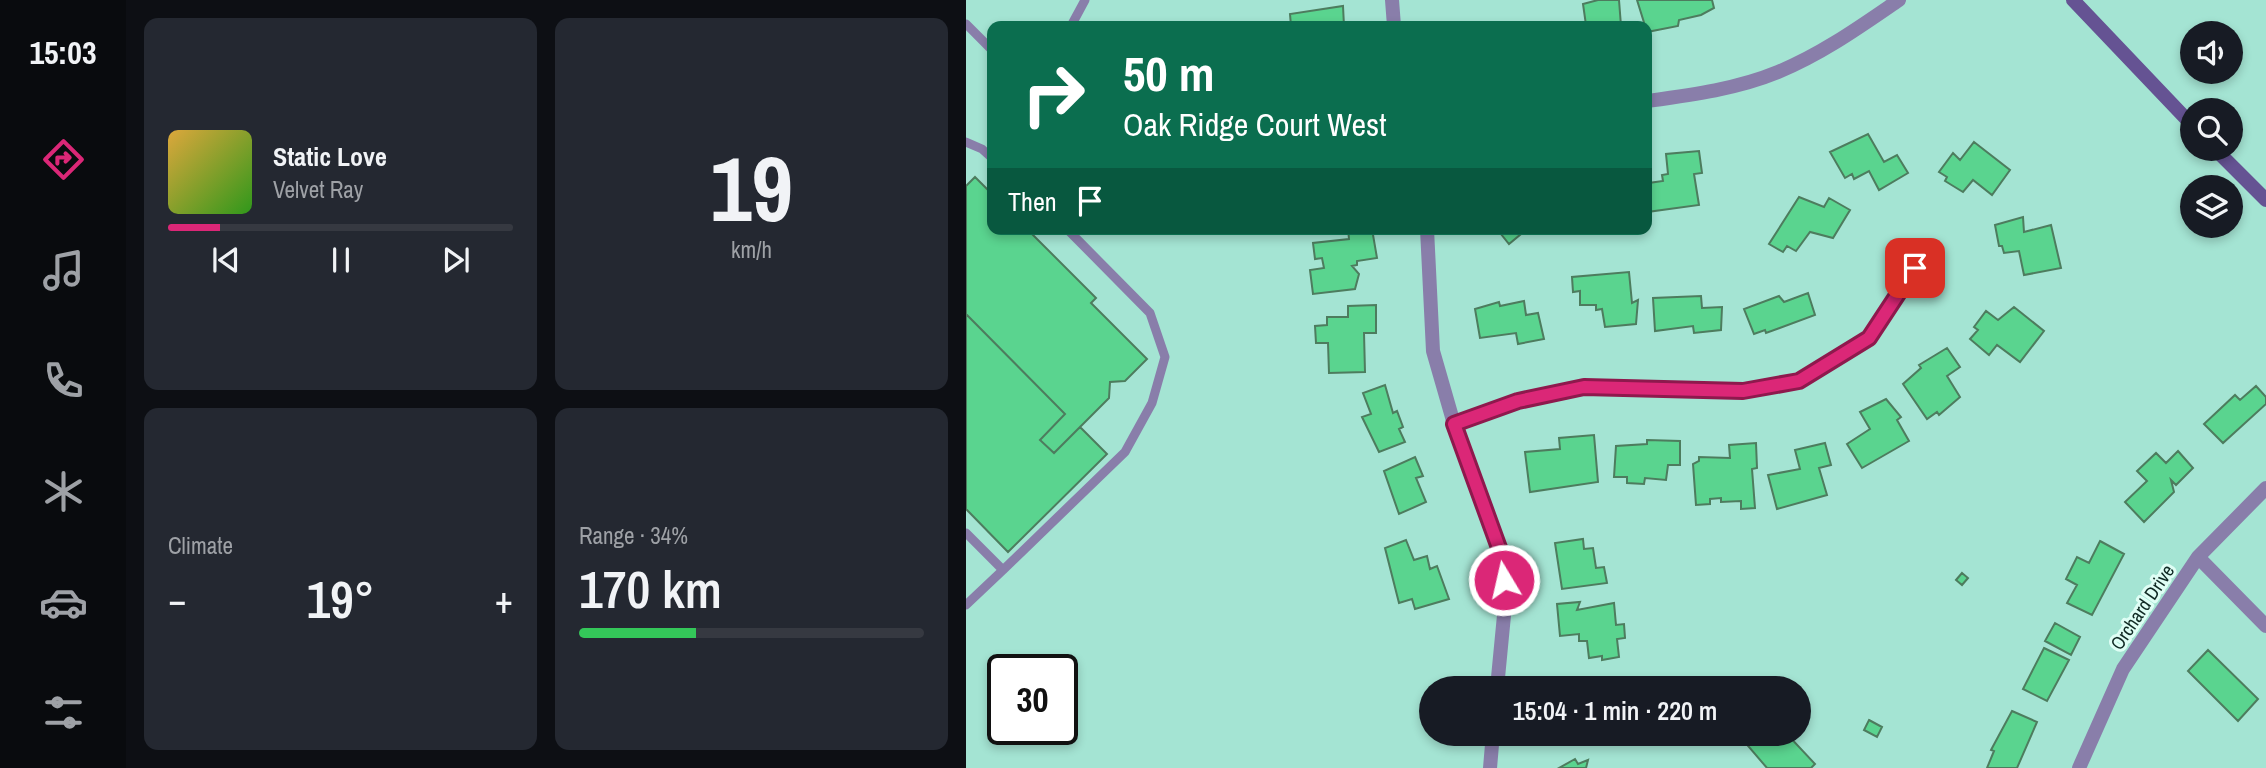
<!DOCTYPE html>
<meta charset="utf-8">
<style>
:root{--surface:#171b24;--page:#242831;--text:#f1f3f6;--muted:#9ea1a6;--line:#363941;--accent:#db2777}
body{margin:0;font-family:"Archivo Narrow",sans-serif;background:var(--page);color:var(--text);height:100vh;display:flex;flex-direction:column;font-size:26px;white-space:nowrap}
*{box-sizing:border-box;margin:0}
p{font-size:23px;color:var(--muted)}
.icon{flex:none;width:38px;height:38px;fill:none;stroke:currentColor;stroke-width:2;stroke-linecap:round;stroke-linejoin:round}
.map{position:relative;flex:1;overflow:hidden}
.details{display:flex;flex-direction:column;gap:18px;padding:18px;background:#0d0f14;width:840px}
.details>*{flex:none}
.banner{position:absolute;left:21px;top:21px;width:665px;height:214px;border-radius:14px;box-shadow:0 4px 10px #0003;background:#0b6e4f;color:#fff;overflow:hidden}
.buttons{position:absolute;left:1214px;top:21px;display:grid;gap:14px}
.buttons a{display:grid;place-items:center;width:63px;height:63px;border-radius:50%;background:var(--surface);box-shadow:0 4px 10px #0003;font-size:35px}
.speed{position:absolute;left:21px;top:654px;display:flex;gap:14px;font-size:35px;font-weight:700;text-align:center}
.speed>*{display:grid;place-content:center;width:91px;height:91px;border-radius:50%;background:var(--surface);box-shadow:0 4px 10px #0003;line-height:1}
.speed .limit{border:4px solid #111;border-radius:10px;background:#fff;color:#111}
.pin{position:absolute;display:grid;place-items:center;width:60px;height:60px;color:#fff;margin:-30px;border-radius:14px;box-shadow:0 4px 10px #0006}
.me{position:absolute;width:77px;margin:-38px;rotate:351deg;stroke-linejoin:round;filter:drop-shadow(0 0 5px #0008)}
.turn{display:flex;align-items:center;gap:24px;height:147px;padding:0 21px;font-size:32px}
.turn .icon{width:91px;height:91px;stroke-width:2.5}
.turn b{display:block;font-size:49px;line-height:60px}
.then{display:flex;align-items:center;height:66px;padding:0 21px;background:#0003;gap:14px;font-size:26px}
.big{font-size:52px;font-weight:600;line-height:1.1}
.details .widget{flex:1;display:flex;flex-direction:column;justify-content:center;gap:10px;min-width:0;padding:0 24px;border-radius:14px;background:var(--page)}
.details .dial{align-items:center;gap:0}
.dial b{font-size:91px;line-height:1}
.song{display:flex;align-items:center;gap:21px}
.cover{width:84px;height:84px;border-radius:10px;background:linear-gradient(135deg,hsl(40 70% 55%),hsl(110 70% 35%))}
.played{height:7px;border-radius:4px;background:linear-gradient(90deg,var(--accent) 15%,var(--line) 15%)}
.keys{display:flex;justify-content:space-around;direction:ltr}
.heat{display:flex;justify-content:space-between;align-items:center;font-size:38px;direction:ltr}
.charge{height:10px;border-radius:5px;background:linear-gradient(90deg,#34c759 34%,var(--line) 0)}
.details .tiles{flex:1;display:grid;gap:18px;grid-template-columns:repeat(2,1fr)}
.trip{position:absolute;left:453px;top:676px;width:392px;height:70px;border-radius:35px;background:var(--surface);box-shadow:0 4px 10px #0003;font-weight:600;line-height:70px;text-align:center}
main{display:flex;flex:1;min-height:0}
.tab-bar{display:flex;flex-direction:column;width:126px;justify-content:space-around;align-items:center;background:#090b0e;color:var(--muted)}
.tab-bar .icon{width:49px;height:49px}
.tab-bar .active{color:var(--accent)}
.tab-bar b{font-size:32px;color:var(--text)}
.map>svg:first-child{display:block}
.building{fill:#5ad48f;stroke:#4d7c5e;stroke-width:2}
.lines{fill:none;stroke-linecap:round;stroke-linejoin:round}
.lane{stroke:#897eaa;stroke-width:9}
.street{stroke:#897eaa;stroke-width:14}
.secondary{stroke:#655393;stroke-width:14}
.route-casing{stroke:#8e194d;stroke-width:18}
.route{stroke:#db2777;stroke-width:12}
.labels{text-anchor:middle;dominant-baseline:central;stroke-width:6;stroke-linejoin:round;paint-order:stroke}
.street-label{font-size:19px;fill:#102a24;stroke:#dffef5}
</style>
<main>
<nav class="tab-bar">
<b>15:03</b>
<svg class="icon active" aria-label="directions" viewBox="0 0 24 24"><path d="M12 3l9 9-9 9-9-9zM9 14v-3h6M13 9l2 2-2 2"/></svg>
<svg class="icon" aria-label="music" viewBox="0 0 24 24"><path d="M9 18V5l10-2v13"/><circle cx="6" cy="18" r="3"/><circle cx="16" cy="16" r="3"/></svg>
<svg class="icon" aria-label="phone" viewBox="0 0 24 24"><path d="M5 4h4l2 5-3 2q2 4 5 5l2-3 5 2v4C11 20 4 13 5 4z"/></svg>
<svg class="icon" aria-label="climate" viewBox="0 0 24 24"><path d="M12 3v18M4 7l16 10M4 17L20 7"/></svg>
<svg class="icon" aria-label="car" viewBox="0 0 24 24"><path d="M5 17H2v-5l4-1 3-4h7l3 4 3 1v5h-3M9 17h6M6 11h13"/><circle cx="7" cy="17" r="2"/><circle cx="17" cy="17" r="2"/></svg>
<svg class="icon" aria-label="filters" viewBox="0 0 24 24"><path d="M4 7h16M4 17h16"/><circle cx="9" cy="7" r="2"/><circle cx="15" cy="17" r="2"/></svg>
</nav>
<section class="details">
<div class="tiles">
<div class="widget">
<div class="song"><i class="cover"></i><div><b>Static Love</b><p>Velvet Ray</p></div></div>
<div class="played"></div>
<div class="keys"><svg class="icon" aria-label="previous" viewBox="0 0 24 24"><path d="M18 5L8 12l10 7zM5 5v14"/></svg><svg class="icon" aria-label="pause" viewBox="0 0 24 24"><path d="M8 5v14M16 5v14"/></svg><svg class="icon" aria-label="next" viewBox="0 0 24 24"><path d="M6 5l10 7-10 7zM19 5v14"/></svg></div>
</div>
<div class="widget dial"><b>19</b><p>km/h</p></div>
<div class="widget"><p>Climate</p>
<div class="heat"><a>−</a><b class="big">19°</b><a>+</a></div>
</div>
<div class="widget"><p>Range · 34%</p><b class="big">170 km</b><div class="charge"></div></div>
</div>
</section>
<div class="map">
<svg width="1300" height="768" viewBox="0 0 1300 768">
<rect width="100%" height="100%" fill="#a4e4d3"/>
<path class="building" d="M632,0H653L655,26H593L620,25L617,4Z
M671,0H746L748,8L735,15L713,20L712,26L681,32Z
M377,6L378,26H325L324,14Z
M558,23V26H523Z
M902,134L918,162L931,155L942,173L913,190L903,171L888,179L886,174L879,178L864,152Z
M1008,142L1044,170L1026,195L1007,180L997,192L979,181L981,177L973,172L987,153L994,160Z
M733,151L736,173L728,174L733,205L681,212L683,183L697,181L696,175L702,174L700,154Z
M9,177L26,194V229H61L130,298L125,303L181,359L159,381L144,382L143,398L88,453L74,440L99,414L0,314V186Z
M833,197L858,207L863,198L884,210L867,238L844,232L830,251L821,246L817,252L803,244Z
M1057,217L1058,232L1085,225L1095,268L1058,275L1053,251L1038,253L1036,246H1033L1029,225Z
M382,229H406L411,258L391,261V265L386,266L393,274L389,289L347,294L344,270L358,268L356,258L349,259L347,243L383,239Z
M531,229H561L543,244Z
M663,272L666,303L672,300L670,324L639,327L636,309L630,310V305H614V291L607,292L606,277Z
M842,293L849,315L800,333L799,330L788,334L778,309L813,296L818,302Z
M735,296L736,308L756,307L755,330L728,333L727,326L689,331L687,298Z
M558,301L560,315L572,313L578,339L552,344L550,333L514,338L509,309L533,302L534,306Z
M410,305V333H398L399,372L363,373L362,343H350L349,326L361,325V317H382V306Z
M1048,307L1078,331L1054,362L1031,345L1023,355L1004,339L1012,330L1008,327L1020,311L1032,320Z
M0,314L99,414L74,440L88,453L114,427L141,454L42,552L0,509Z
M981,348L994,367L981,376L994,397L973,415L971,412L961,419L937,384L955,368L953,365Z
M419,385L427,413L431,411L437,427L433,429L439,442L413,452L396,417L405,414L397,393Z
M1290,386L1300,397V404L1257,443L1238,424L1269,395L1274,400Z
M920,399L935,417L931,420L943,441L896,468L881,444L904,429L894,412Z
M628,435L632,482L564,492L559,452L594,449L593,438Z
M681,440L714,441V465H702L700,480L679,478L678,484L661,483V477H648L650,446L681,444Z
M790,443L791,468L786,469L789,508L775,509V501L755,502V498L744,499V504L730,505L727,464L733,461V457L764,458L763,445Z
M859,443L865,465L853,468L861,495L811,509L802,475L834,469L829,450Z
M1212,451L1227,468L1210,485L1205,480L1208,492L1178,522L1159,502L1181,481L1171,471L1190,453L1200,463Z
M449,457L457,476L450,478L460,502L433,514L418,471Z
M617,539L618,549L627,548L630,568L638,567L641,583L596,589L589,543Z
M440,540L448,560L461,556L464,569L471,566L483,599L449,609L446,599L433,603L419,548Z
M1134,541L1158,554L1126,615L1101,603L1111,585L1100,579L1111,557L1123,563Z
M996,573L1002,578L996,585L990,580Z
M614,602L611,610L648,603L650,625L658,624L659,638L651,639L653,657L636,660V656L623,658L621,641H613V634L594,636L591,604Z
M1089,623L1114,637L1105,655L1079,641Z
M1078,648L1103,660L1081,701L1057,689Z
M1242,650L1292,699L1272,721L1222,671Z
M610,682L611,685L623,683V688H592L591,684Z
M1046,711L1071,722L1051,768H1021L1028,751L1025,750Z
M903,720L916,727L911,737L898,730Z
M771,733H820L849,764L845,768H801Z
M609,759L612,764L622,760L620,768H593Z"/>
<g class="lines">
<path class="lane" d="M0,24L26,50
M105,26L119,0
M0,142L16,149L26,158
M0,533L37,570L159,452L186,403L199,357L184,313L101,229
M0,605L37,570"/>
<path class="street" d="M426,0L428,26
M681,101C725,95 771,89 812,72C856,54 895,26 933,0
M461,229L467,351L488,424L536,556L539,605L531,688
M488,424L552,401L618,387L777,391L833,381L903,338L949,268
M1232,557L1300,626
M524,768L527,733
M1113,768L1157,669L1232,557L1300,488"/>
<path class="secondary" d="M1107,0L1227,126
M1249,149L1300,200"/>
</g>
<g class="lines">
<g class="route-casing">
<path id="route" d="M538,580L536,556L488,424L552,401L618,387L777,391L833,381L903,338L949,268"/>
</g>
<use href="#route" class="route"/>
</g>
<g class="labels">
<g class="street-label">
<text transform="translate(1176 607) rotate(-56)">Orchard Drive</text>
</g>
</g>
</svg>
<div class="buttons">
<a><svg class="icon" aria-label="sound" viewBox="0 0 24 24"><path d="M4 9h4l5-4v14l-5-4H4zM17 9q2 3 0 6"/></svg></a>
<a><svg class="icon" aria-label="search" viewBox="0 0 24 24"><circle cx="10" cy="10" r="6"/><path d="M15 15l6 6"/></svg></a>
<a><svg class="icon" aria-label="layers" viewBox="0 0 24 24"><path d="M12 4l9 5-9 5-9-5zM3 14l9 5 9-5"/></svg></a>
</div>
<div class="speed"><div class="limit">30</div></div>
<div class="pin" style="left:949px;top:268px;background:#d93025"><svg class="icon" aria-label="arrive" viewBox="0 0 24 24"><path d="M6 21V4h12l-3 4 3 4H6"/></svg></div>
<svg class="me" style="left:538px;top:580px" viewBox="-20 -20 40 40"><circle r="17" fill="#db2777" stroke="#fff" stroke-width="3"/><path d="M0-11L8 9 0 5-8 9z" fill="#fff"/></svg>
<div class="trip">15:04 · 1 min · 220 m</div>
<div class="banner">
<div class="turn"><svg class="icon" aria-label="right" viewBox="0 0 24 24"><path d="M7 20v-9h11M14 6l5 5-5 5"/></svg><div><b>50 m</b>Oak Ridge Court West</div></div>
<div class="then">Then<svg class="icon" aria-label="arrive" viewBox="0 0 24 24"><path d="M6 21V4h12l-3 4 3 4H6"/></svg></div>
</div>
</div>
</main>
